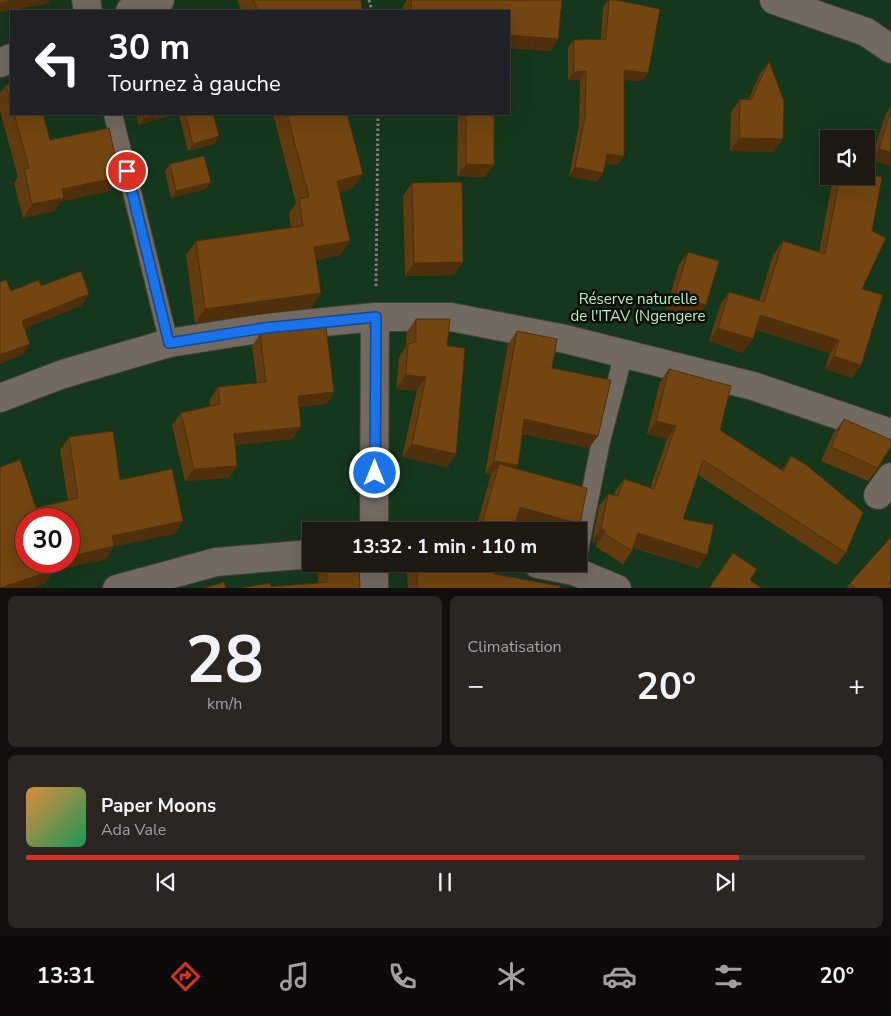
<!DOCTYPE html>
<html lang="fr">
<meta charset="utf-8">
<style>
:root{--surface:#1f1914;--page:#2c2622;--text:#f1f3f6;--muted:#a1a0a0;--line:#3c3834;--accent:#d93025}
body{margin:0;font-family:"Nunito Sans",sans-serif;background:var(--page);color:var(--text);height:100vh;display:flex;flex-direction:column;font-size:19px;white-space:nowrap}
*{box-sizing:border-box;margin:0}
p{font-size:16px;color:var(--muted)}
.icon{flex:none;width:28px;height:28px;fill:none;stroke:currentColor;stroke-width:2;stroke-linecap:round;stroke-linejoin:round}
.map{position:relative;height:588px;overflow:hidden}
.side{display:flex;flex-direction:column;gap:8px;padding:8px;background:#110e0b;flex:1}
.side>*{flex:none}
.top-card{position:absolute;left:10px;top:10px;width:500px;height:105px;border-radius:0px;box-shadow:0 5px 20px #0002,0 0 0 1px var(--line);background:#202124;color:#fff;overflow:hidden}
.fabs{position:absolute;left:820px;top:130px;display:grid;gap:10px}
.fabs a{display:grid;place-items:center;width:55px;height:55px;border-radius:0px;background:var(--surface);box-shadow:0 5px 20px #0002,0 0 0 1px var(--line);font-size:25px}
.speed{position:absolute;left:15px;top:508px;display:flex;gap:10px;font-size:25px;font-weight:700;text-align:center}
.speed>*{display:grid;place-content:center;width:65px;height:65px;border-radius:50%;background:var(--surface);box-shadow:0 5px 20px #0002,0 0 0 1px var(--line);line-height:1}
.speed .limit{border:8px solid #d22;background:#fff;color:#111}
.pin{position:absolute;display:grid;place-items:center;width:42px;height:42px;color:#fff;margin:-21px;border:2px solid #fff;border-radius:50%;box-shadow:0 1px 5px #0007}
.me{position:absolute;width:55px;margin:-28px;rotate:0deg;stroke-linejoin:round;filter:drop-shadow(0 0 4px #0008)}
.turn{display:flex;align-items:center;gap:18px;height:105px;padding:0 15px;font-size:22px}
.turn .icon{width:65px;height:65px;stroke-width:2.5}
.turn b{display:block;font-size:35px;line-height:42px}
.big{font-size:38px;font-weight:700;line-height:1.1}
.side .card{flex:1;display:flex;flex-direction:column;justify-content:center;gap:8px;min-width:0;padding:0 18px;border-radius:8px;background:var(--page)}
.side .dial{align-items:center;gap:0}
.dial b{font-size:65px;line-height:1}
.song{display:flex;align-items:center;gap:15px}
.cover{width:60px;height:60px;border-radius:8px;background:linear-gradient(135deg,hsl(30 70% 55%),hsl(150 70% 35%))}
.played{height:5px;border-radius:2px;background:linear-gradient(90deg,var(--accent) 85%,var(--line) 85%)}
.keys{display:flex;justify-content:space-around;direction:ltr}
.heat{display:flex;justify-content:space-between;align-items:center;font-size:28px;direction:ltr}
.side .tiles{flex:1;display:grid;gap:8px;grid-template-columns:1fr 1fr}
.card:last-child{grid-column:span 2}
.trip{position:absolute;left:302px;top:522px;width:285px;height:50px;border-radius:0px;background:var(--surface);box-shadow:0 5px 20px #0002,0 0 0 1px var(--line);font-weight:700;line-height:50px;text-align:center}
.tab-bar{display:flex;height:80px;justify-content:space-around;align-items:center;background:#0c0a08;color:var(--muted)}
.tab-bar .icon{width:35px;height:35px}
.tab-bar .active{color:var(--accent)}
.tab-bar b{font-size:22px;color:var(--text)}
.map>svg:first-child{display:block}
.green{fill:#15371c;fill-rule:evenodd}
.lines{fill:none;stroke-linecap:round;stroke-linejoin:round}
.lane-casing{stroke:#453f3a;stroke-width:20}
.street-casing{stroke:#453f3a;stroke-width:30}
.path{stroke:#867f7a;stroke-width:3;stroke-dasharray:2.5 2.5;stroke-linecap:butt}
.lane{stroke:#726960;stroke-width:18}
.street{stroke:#726960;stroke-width:28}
.wall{fill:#623b0f}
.shaded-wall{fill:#50300c}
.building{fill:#724511;stroke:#50300c}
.route-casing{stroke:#114b97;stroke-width:12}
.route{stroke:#1a73e8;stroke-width:9}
.labels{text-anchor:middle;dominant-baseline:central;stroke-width:5;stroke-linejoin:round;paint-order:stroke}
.park-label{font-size:15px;fill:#abfab8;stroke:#0f0b08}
</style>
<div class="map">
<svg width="891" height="589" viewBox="0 0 891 589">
<rect width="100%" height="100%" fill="#29211a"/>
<path class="green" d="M0,0H891V588H0ZM11,11H509V114H11ZM829,139H866V176H829ZM26,519H69V561H26ZM311,531H579V564H311Z"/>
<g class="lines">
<g class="lane-casing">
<path id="lane" d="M113,114L169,343
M579,550L601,441L624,353"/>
</g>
<g class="street-casing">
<path id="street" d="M86,0L88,11
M774,0L866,32L891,49
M130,11L160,0
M0,63L11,58
M0,398L63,374L169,343L264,328L375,317H451L565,339L753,386L891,433
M878,495L891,477
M374,531L375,317
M538,564L574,571L617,589
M117,589L216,562L311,554
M374,589V564"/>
</g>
<path class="path" d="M369,0L372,11
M376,286L378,114"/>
<use href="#lane" class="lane"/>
<use href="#street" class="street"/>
</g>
<path class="wall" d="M237,0H361L362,11H242Z
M407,0H562L558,39L550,51L509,48L511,77L509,81V11H403V6Z
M608,0H616L642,81L624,80L618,165L605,163L603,173L597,182L569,176L579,125L580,80H568V48L574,40L601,39L603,7Z
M769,61L774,152L730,151L731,112L740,99L748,100L760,74Z
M11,84V114H43L50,140L120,177L110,191L61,201L54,211L23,218L14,183L18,177L0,111V93L6,85Z
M891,106V166L871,160L886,113Z
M136,114H175L139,125Z
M180,114H213L219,136L214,144L188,151L179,116Z
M273,114H350L348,116L353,188L339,192L340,255L316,260L321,293L311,308L195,323L186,255L196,241L291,228L289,213L296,203Z
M426,114H494L485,177L457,176L458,116H426Z
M170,164L211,182L206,189L171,198L165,171Z
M836,176H866L862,289L861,365L852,378L825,369L830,353L756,330L743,353L709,341L720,305L729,292L759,301L773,255L783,241L819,252L832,183Z
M412,183L454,275L405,276L403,196Z
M688,252L706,305L696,319L666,309L679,265Z
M416,319L447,346L456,454L447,467L402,457L417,390L396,389L399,357L406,346V333Z
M517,331L552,368L589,448L523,434L518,465L516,468L580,524L574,531H554L516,521L511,531H475L491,475L485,474L508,344Z
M260,334L334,392L326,404L299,407L301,427L292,439L235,445L237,466L229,478L185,481L172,425L181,413L210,406V399L218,387L257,383L252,346Z
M669,369L720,430L782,470L791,456L846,553L836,565L698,475L683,519L707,555L698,568L633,548L632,551L623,564L596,547L597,543L592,542L599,506L608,494L614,495L615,491L624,479L650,488L667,439L647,434L660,382Z
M844,419L878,468L868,481L821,461L834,432Z
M69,437L120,480L183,521L174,534L114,546L105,559L53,571L45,583L29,589H0L36,508L68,501L60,450Z
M321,564H359L360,589L271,587L318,583V568Z
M413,564H496L494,574L559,589H408L407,572Z
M850,583L891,584V589H846Z"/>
<path class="shaded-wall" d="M15,0H50L47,4L0,12V3Z
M509,35L558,39L550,51L509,48Z
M624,70L648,73L642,81L618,79Z
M586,71L580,80H568L574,72Z
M158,114H175L139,125L144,118Z
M427,114H459L458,116H426Z
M219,136L214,144L188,151L193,144Z
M739,138L783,139L774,152L730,151Z
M879,149L891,152V166L871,160Z
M607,154L624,156L618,165L601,162Z
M466,164L494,165L485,177L457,176Z
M575,167L603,173L597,182L569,176Z
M363,174L353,188L327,196L337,181Z
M120,177L110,191L61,201L54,211L23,218L32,204L62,189Z
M211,182L206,189L171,198L176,191Z
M350,241L340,255L304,262L314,247Z
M463,262L454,275L405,276L414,263Z
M321,293L311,308L195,323L205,309Z
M89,294L81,306L14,333L22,321Z
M675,295L706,305L696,319L666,309Z
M760,315L839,340L830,353L751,328Z
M718,328L753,339L743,353L709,341Z
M30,344L22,355L0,364V355Z
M834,356L861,365L852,378L825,369Z
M406,375L426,377L417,390L396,389Z
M334,392L326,404L289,408L298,396Z
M524,419L598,436L589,448L516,432Z
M656,421L676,426L667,439L647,434Z
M301,427L292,439L226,446L234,434Z
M412,444L456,454L447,467L402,457Z
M494,461L518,465L509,478L499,464L491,475L485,474Z
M237,466L229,478L185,481L194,469Z
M520,507L580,524L574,531H554L511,519Z
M183,521L174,534L103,549L112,536Z
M501,524L514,527L511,531H496Z
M601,529L606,531L597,543L592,542Z
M638,533L707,555L698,568L629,546Z
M114,546L105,559L53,571L45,583L29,589H0V588L51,561H69V557Z"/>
<path class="building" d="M0,0H15L0,3Z
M253,0H361L362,11H258Z
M411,0H562L558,39L509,35V11H412Z
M609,0H616L660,9L648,73L624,70V156L607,154L603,173L575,167L585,117L586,71L574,72V40L606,39Z
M509,46L511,77L509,79Z
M769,61L784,101L783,139L739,138L740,99L751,100Z
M11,84V104L6,85Z
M891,110V152L879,149Z
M14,114H43L50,140L109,128L120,177L62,189L64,198L32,204L24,169L29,168Z
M143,114H158L144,118Z
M185,114H213L219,136L193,144Z
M287,114H347L363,174L337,181L350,241L314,247L321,293L205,309L196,241L303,226L299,199L309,197Z
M466,114H494V165L466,164Z
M204,156L211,182L176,191L170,164Z
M866,174L882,177L872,231L886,238L862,289L883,295L861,365L834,356L839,340L760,315L753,339L718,328L729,292L764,302L783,241L825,254L840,176H866Z
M462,182L463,262L414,263L412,183Z
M688,252L719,261L706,305L675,295Z
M81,271L89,294L22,321L30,344L0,355V282L6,280L11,291L39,280L41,286Z
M416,319H450L447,346L465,348L456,454L412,444L426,377L406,375L408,344L416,342Z
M326,327L334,392L298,396L301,427L234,434L237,466L194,469L181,413L220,404L218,387L266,382L260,334Z
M517,331L557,339L552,368L611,380L598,436L524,419L518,465L494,461Z
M669,369L731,386L720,430L783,471L791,456L805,464L863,512L846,553L703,460L683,519L714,525L707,555L638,533L632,551L605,534L606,531L601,529L608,494L618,496L624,479L654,489L676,426L656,421Z
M844,419L891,440V446L878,468L831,447Z
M113,431L120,480L172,469L183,521L112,536L114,546L69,557V519H26V561H51L54,570L0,588V467L20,460L36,508L78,498L69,437Z
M499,464L587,488L580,524L520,507L514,527L501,524L500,531H480Z
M891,537V581L889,583L891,584V589H854L855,588L850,583Z
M733,553L757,569L750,580L763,589L709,588Z
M327,564H359L360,589H235L270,583L271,587L327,582Z
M416,564H496L494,574L560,586L559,589H418Z
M224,582L226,589H201Z"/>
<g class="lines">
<g class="route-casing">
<path id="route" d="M127,171L169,343L264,328L376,317L375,473"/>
</g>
<use href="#route" class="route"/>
</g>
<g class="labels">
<g class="park-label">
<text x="638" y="299">Réserve naturelle<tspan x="638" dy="17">de l'ITAV (Ngengere</tspan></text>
</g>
</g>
</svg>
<div class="fabs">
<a><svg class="icon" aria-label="sound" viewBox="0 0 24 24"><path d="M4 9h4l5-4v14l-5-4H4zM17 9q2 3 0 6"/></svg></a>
</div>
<div class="speed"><div class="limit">30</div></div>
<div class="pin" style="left:127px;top:171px;background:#d93025"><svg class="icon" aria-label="arrive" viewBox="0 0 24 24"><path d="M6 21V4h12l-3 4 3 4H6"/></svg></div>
<svg class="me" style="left:375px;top:473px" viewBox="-20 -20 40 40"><circle r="17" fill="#1a73e8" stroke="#fff" stroke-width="3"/><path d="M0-11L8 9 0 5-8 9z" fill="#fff"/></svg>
<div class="trip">13:32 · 1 min · 110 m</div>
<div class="top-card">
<div class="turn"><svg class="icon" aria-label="left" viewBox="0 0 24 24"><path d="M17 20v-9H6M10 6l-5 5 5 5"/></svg><div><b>30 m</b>Tournez à gauche</div></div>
</div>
</div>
<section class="side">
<div class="tiles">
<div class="card dial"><b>28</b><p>km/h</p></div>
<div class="card"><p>Climatisation</p>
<div class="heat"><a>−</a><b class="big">20°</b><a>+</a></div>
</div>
<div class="card">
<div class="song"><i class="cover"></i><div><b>Paper Moons</b><p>Ada Vale</p></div></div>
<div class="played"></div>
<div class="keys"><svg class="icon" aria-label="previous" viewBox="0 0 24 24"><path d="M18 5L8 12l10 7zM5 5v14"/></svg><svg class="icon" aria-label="pause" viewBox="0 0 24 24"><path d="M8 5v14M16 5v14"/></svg><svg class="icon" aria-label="next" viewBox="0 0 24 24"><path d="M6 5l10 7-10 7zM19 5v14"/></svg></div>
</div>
</div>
</section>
<nav class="tab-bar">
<b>13:31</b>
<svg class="icon active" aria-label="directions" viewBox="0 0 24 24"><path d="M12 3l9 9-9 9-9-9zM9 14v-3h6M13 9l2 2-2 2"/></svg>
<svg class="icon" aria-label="music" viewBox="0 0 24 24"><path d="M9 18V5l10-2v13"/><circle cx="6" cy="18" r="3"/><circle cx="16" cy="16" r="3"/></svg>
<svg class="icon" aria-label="phone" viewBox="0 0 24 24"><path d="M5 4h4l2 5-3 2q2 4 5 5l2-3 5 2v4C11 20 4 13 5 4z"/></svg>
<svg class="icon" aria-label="climate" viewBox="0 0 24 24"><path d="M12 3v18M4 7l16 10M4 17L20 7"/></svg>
<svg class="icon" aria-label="car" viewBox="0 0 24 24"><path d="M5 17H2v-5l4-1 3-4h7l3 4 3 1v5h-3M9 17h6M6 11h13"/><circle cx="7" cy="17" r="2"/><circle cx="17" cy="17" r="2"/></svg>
<svg class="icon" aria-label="filters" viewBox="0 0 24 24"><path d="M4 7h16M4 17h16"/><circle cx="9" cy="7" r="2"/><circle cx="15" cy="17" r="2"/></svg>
<b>20°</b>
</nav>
